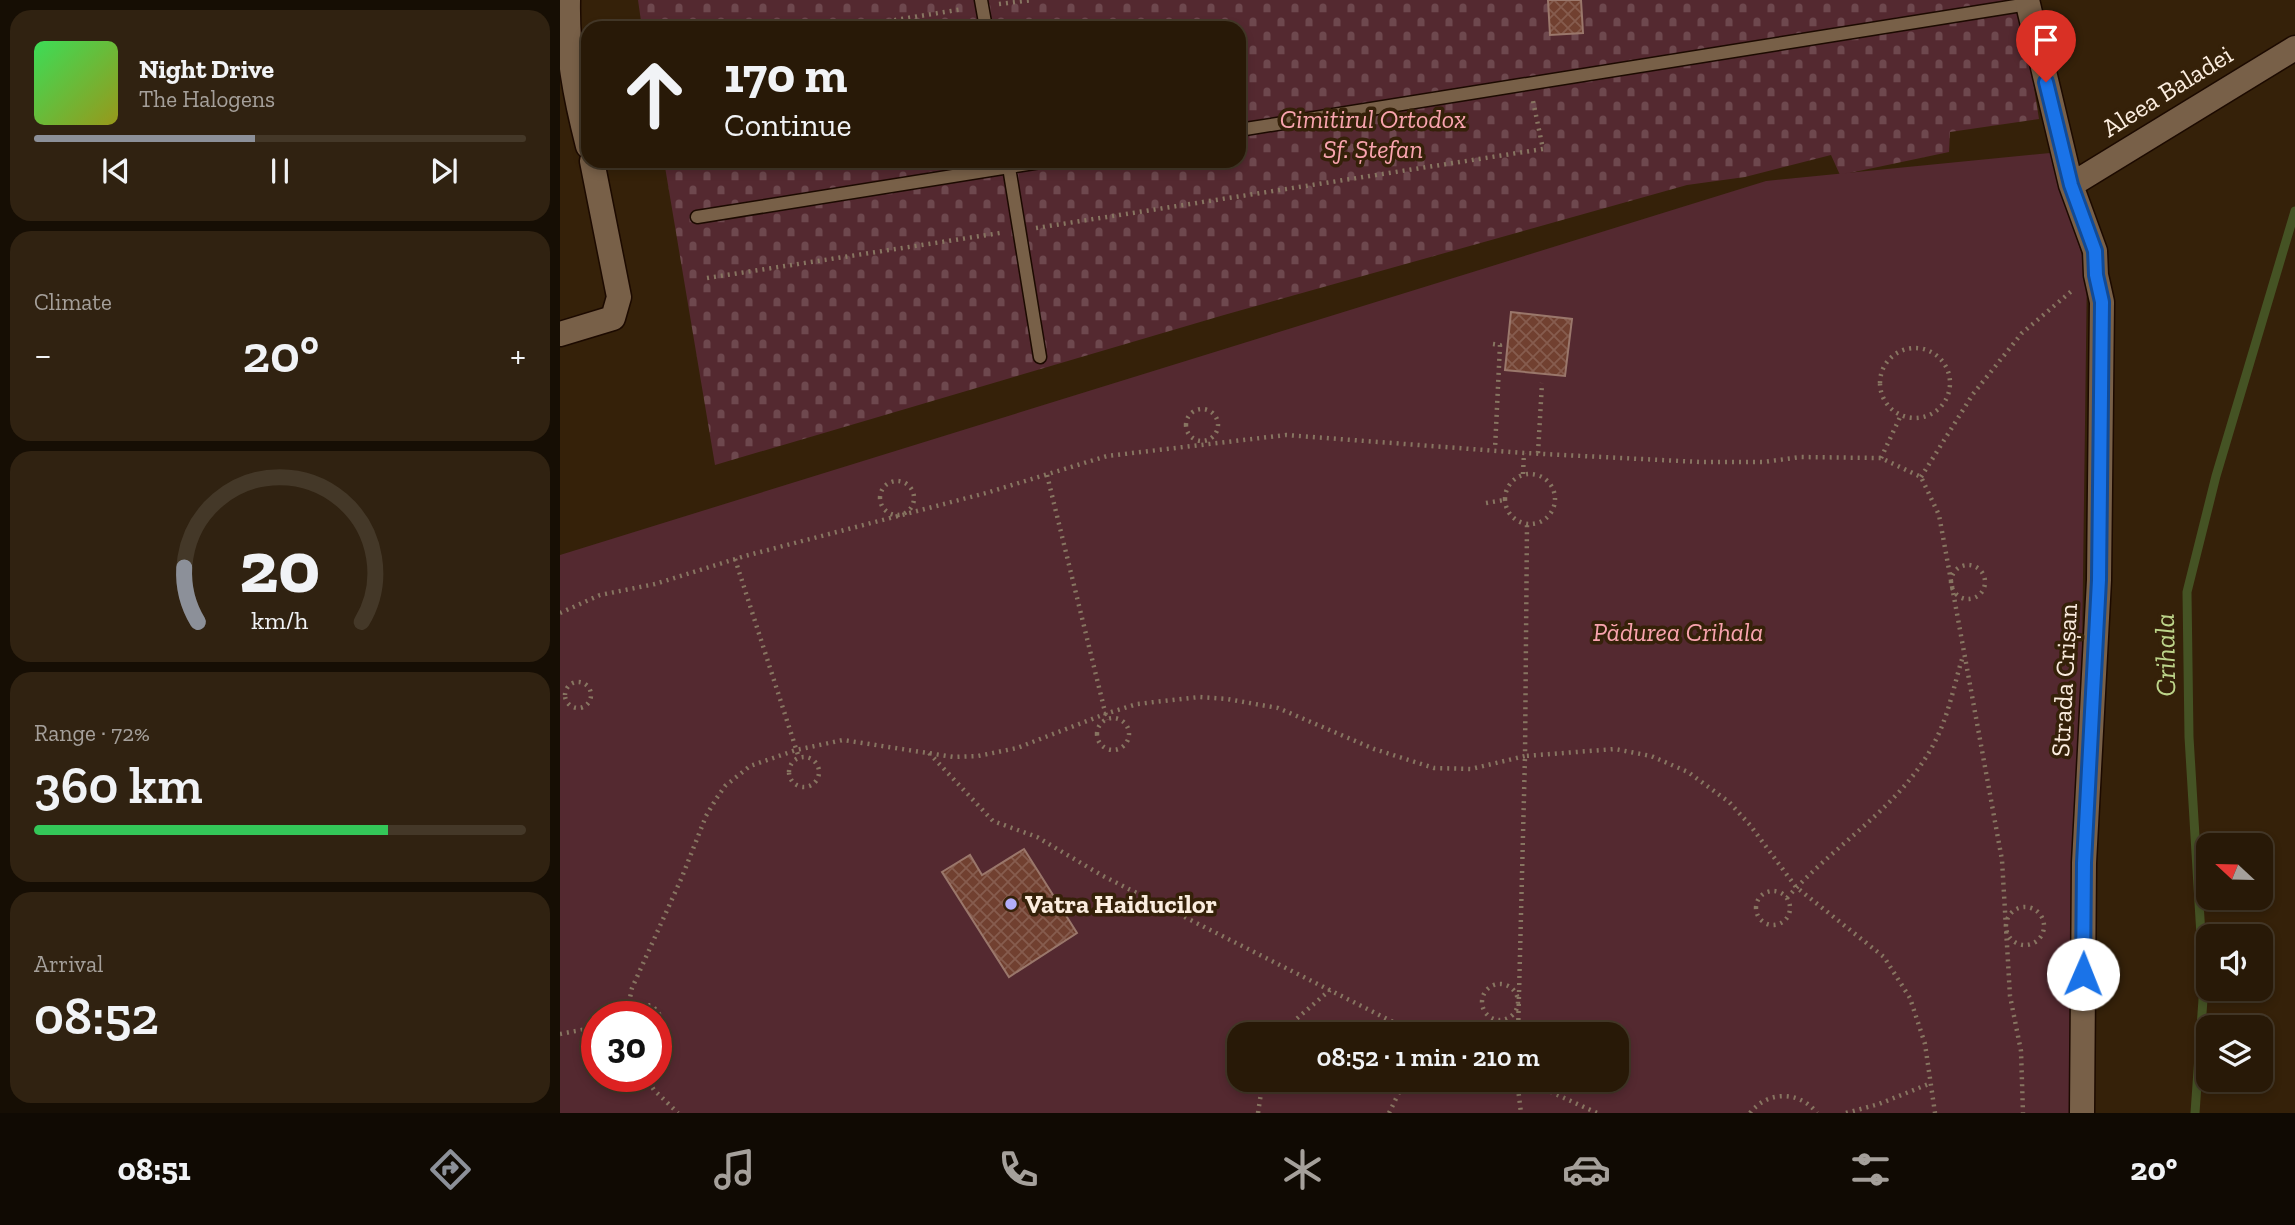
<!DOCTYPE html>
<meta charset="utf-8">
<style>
:root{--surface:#281907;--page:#302211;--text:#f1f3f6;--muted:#a5a09b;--line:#443828;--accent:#8c9099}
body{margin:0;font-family:"Zilla Slab",serif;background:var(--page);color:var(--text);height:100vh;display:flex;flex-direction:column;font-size:26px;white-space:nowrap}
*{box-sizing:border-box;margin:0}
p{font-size:23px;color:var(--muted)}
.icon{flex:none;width:38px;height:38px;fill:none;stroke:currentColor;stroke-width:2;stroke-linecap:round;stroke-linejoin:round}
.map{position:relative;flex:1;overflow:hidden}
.details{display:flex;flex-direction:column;gap:10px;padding:10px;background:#160e04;width:560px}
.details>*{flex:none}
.guide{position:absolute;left:21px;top:21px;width:665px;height:147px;border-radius:21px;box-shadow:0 4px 10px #0003,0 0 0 2px var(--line);background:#281907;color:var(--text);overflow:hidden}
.needle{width:46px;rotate:292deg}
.controls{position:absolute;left:1636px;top:833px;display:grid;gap:14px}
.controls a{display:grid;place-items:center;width:77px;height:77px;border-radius:14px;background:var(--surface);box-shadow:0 4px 10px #0003,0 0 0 2px var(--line);font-size:35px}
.speed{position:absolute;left:21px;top:1001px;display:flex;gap:14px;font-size:35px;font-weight:700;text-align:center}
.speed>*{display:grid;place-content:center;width:91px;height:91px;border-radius:50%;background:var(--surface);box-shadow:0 4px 10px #0003,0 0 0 2px var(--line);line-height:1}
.speed .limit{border:10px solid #d22;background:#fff;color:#111}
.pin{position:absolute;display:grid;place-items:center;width:60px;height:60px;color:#fff;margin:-72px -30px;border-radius:50% 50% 50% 0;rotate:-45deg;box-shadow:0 0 7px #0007}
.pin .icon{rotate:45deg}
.me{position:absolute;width:77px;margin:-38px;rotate:1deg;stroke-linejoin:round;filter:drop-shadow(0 0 5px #0008)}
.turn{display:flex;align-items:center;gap:24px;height:147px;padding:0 28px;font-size:32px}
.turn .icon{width:91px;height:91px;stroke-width:2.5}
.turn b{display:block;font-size:49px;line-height:60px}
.big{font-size:52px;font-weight:600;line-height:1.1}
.details .widget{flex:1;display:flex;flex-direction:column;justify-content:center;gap:10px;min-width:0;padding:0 24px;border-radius:21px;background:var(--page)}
.details .dial{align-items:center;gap:0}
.dial svg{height:182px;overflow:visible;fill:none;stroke:var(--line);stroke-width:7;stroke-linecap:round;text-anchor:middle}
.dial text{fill:var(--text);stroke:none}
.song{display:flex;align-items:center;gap:21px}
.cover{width:84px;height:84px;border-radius:10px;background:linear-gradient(135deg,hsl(130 70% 55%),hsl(60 70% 35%))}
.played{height:7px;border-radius:4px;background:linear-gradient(90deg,var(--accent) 45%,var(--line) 45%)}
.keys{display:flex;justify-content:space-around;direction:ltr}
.heat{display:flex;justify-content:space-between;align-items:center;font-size:38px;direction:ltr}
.charge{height:10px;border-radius:5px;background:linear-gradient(90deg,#34c759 72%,var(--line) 0)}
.trip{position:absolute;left:667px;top:1022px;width:402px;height:70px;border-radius:21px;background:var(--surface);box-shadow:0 4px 10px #0003,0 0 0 2px var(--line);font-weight:600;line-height:70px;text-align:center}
.tabs{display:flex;height:112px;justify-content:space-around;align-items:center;background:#100a03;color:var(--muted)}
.tabs .icon{width:49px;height:49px}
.tabs .active{color:var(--accent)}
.tabs b{font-size:32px;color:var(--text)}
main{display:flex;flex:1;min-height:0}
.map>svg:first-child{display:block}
.cemetery{fill:url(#cemetery-stones)}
.park{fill:#542930;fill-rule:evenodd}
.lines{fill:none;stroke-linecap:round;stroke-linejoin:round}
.stream{stroke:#455324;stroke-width:9}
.building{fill:url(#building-cross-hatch);stroke:#9a776b;stroke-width:2}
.lane-casing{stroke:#1c0a00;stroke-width:15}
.street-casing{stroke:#1c0a00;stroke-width:27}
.path{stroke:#877561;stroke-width:4.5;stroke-dasharray:2 5;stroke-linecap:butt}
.lane{stroke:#786048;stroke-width:12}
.street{stroke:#786048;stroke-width:24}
.route-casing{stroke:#114b97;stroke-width:18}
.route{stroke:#1a73e8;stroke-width:12}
.poi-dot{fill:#b2adf9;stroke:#352109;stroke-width:2.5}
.labels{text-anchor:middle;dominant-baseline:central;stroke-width:7;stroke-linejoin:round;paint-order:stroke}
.street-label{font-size:26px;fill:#fbeddf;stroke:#352109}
.park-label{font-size:26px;font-style:italic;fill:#f9a4af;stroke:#352109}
.poi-label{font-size:26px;font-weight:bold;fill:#fbeddf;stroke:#352109;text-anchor:start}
.water-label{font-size:28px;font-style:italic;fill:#bdd58a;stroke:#352109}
</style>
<main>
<section class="details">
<div class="widget">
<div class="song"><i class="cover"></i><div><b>Night Drive</b><p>The Halogens</p></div></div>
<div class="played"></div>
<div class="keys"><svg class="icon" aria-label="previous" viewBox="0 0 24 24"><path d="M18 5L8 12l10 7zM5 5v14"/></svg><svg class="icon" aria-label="pause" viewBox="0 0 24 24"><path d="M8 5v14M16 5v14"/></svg><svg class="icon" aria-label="next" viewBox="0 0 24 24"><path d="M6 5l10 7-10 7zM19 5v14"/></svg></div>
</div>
<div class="widget"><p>Climate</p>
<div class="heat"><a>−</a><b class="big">20°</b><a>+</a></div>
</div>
<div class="widget dial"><svg viewBox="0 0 100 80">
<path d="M14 69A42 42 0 1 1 86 69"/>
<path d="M14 69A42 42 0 0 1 8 45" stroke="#8c9099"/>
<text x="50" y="56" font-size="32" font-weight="700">20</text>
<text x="50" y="72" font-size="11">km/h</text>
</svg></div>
<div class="widget"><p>Range · 72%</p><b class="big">360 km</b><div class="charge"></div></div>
<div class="widget"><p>Arrival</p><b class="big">08:52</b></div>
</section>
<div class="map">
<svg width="1735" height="1113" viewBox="0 0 1735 1113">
<defs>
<pattern id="cemetery-stones" width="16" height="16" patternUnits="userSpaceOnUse" patternTransform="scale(1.75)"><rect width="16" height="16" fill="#542930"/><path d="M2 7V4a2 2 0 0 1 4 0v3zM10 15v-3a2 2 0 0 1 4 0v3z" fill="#6e484e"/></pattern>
<pattern id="building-cross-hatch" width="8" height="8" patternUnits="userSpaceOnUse" patternTransform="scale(1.75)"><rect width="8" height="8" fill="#714030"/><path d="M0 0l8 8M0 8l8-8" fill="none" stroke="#865c4e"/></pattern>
</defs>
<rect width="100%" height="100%" fill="#352109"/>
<path class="cemetery" d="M78,0H1460L1479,119L1390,132L1389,152L1280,175L1271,155L1185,177L1127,185L664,315L155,465L104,161H679V28H82Z"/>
<path class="park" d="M1490,153L1527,271L1516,1113H0V555L1206,181ZM37,1017H96V1076H37ZM679,1034H1057V1080H679Z"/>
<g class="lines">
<path class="stream" d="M1635,1113L1644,985L1629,737L1627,592L1656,476L1735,211"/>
</g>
<path class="building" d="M988,0H1021L1023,33L990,35Z
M951,312L1012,319L1005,376L945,370Z
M464,849L517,933L449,977L382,872L410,855L422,875Z"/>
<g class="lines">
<g class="lane-casing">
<path id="lane" d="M421,0L426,28
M679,130L1468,4
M448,161L480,357
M137,217L487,161"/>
</g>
<g class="street-casing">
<path id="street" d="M8,0C7,53 15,95 28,146
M1467,0L1511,185L1535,251L1536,275L1542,302L1539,580L1524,863L1522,1113
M1511,185L1735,48
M0,334L53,318L59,297L32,161"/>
</g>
<path class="path" d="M439,4L473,0
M286,28L403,9
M476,228L983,149L973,101
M147,278L440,233
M933,344L940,345L935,449
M1320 383a35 35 0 1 1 70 0a35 35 0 1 1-70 0Z
M626 425a16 16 0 1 1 32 0a16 16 0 1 1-32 0Z
M978,453L982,383
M1321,458L1341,415
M945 499a25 25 0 1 1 50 0a25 25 0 1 1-50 0Z
M963,474L964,453
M487,475L547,720
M1361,477L1413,394L1462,333L1514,289
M320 498a17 17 0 1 1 34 0a17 17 0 1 1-34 0Z
M926,503L944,500
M175,559L239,758
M1391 582a17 17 0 1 1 34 0a17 17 0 1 1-34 0Z
M0,613L40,595L95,584L185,556L426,493L547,456L726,435L964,453L1140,462H1204L1240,457L1321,458L1361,477L1379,515L1442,860L1450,996L1461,1051L1463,1113
M5 695a13 13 0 1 1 26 0a13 13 0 1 1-26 0Z
M537 734a16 16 0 1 1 32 0a16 16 0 1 1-32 0Z
M369,753L433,821L477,837L543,876L857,1034
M229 772a15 15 0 1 1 30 0a15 15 0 1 1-30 0Z
M1196 908a17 17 0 1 1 34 0a17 17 0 1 1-34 0Z
M1227,898C1276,842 1348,803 1379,733C1390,709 1395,681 1403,656
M1446 926a19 19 0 1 1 38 0a19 19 0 1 1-38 0Z
M922 1002a18 18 0 1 1 36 0a18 18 0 1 1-36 0Z
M66,1017L72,988L122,877L146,816L156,799L165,786L190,766L236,750L283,740L394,757L418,756L457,748L545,714L577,704L639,697L667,699L718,708L814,749L874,768L911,769L965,756L967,524
M74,1017L80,1006L92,1005L99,1014L96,1024
M0,1034L37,1027
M723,1034L734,1021L770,990
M958,1034L965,756L1055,749L1091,756L1128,772L1169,802L1190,825L1236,887L1324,957L1350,998L1365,1044L1375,1113
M85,1076L94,1090L118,1113
M957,1080L961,1113
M965,1080L1037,1113
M698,1113L703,1080
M829,1113L845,1080
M1190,1113C1208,1090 1240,1091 1257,1113
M1286,1113L1319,1104L1371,1083"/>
<use href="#lane" class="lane"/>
<use href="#street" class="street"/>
</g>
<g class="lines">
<g class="route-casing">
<path id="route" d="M1486,82L1511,185L1535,251L1536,275L1542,302L1539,580L1524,863L1523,974"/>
</g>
<use href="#route" class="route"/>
</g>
<circle class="poi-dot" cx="451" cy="904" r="7"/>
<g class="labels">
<g class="street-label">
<text transform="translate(1607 91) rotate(-32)">Aleea Baladei</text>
<text transform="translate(1504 680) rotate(-87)">Strada Crișan</text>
</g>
<g class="park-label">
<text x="813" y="119">Cimitirul Ortodox<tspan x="813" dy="30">Sf. Ștefan</tspan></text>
<text x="1118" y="632">Pădurea Crihala</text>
</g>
<g class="poi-label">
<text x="465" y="904">Vatra Haiducilor</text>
</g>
<g class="water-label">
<text transform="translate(1605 655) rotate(-91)">Crihala</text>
</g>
</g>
</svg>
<div class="controls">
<a><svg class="needle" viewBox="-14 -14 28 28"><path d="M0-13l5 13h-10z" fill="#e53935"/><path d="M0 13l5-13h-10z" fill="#a5a09b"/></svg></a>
<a><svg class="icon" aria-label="sound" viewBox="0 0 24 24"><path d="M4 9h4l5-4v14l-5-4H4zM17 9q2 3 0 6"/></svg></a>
<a><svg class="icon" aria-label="layers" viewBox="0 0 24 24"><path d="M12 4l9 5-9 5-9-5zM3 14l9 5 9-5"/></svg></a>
</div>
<div class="speed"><div class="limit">30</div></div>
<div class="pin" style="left:1486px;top:82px;background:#d93025"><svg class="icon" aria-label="arrive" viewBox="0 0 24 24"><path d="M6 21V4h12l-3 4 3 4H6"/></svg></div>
<svg class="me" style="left:1523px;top:974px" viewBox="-20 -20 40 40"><circle r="19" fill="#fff"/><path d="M0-13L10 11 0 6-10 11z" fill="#1a73e8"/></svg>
<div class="trip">08:52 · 1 min · 210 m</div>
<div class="guide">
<div class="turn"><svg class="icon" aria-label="ahead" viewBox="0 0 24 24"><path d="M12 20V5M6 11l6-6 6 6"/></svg><div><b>170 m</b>Continue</div></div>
</div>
</div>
</main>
<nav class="tabs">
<b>08:51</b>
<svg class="icon active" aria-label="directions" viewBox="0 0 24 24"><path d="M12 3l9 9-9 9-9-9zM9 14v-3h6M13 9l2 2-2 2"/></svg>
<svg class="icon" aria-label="music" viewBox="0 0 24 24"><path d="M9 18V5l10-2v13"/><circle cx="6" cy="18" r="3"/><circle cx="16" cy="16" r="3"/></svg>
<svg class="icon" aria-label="phone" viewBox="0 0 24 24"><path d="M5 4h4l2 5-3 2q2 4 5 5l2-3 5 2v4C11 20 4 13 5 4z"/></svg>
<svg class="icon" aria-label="climate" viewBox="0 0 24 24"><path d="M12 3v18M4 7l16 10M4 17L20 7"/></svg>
<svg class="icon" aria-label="car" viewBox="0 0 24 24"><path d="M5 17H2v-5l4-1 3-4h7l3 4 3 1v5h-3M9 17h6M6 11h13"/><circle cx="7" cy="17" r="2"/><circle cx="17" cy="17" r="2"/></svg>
<svg class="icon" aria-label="filters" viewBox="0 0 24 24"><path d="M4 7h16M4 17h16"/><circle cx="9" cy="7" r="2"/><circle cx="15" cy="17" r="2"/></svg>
<b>20°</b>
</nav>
